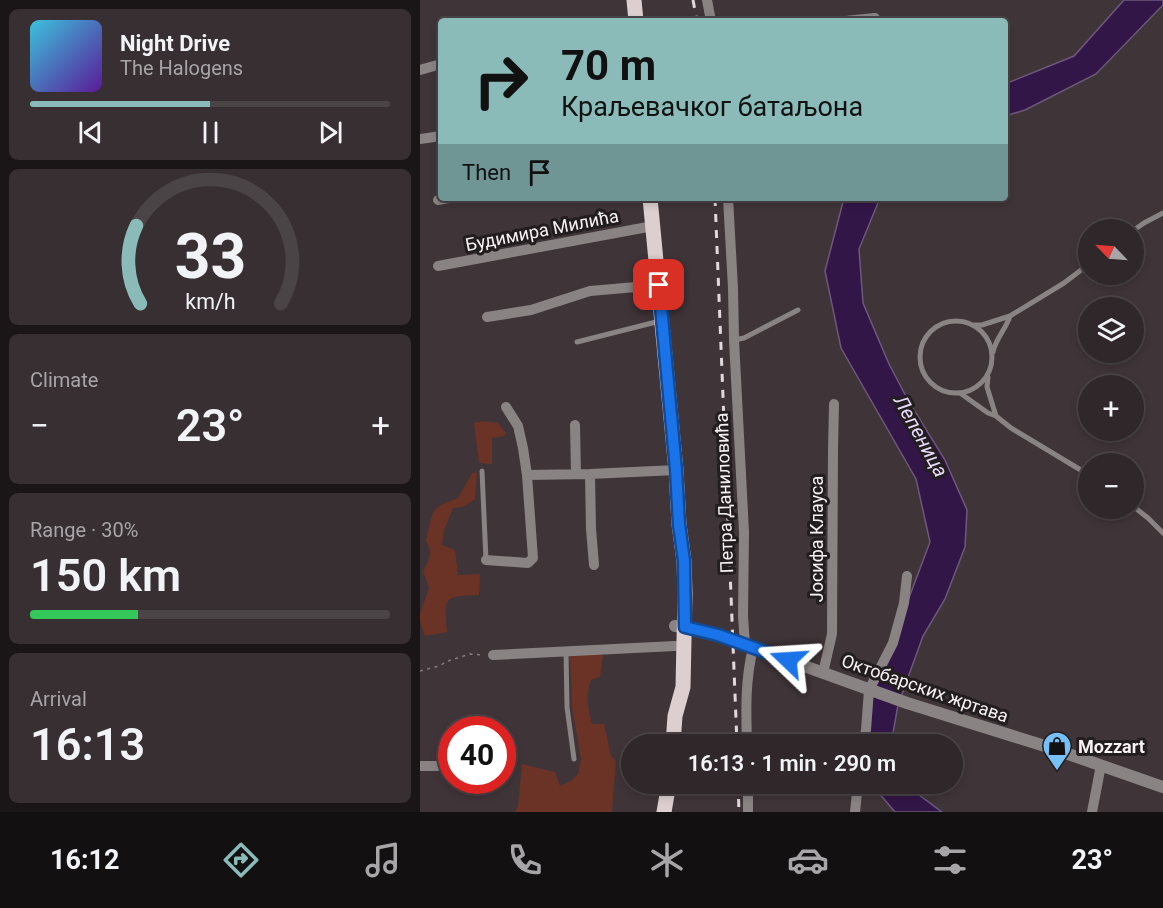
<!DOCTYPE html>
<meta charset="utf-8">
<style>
:root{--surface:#2f272a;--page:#372f32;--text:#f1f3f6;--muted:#a7a5a8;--line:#4a4447;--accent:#8bbbb9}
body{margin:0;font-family:Roboto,sans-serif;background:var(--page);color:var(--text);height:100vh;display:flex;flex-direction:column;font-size:22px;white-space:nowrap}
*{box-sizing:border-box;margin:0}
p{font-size:20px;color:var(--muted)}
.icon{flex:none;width:33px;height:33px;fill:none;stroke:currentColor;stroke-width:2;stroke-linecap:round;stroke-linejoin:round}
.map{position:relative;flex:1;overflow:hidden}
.drawer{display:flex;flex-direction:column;gap:9px;padding:9px;background:#1a1517;width:420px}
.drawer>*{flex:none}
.hud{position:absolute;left:18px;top:18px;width:570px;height:183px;border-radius:6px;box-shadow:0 3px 9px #0003,0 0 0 2px var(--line);background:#8bbbb9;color:#111;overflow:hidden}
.needle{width:39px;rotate:295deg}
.buttons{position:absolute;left:658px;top:219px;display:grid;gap:12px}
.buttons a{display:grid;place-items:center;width:66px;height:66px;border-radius:50%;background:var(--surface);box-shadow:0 3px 9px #0003,0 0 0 2px var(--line);font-size:30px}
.speed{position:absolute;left:18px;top:716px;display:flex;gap:12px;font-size:30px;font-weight:700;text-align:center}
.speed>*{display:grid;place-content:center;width:78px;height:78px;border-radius:50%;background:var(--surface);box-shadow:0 3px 9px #0003,0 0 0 2px var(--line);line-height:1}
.speed .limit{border:9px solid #d22;background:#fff;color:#111}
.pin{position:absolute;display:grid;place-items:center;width:51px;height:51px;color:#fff;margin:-26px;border-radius:12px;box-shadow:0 3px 9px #0006}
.me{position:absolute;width:66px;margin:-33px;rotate:290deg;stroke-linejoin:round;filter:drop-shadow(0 0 4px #0008)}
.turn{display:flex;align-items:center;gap:21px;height:126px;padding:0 24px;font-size:27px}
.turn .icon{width:78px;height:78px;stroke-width:2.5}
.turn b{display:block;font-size:42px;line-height:51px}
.then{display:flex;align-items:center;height:57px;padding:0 24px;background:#0003;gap:12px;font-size:22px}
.big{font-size:45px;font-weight:600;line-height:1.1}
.drawer .widget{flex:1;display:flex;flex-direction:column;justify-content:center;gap:9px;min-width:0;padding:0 21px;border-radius:9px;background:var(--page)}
.drawer .dial{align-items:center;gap:0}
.dial svg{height:156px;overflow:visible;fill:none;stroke:var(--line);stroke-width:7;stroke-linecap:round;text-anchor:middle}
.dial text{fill:var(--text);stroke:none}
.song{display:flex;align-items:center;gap:18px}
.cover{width:72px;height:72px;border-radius:9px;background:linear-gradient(135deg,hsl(190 70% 55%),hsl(270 70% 35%))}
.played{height:6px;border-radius:3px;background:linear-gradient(90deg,var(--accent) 50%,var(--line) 50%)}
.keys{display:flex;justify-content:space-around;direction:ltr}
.heat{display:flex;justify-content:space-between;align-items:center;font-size:33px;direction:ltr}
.charge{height:9px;border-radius:4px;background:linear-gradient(90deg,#34c759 30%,var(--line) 0)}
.trip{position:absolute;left:201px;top:734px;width:342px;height:60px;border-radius:30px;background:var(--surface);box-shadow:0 3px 9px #0003,0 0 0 2px var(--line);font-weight:600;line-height:60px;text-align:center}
.menu{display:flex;height:96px;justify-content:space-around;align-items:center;background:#131011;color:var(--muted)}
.menu .icon{width:42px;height:42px}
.menu .selected{color:var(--accent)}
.menu b{font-size:27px;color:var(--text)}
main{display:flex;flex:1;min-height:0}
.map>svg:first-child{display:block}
.green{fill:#6b3325}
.water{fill:#321648;stroke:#6d587c;stroke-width:1.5}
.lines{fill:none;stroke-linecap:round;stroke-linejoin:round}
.path{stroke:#847a7e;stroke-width:1.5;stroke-dasharray:3 4.5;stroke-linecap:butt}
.service{stroke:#8a8384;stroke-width:5}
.minor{stroke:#8a8384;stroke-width:10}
.tertiary{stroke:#8a8384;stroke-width:12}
.primary{stroke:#ddcfd0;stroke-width:15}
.rail{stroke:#e0d9dc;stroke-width:3;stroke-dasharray:8 8;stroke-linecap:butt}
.route-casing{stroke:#114b97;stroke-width:15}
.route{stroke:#1a73e8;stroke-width:10}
.labels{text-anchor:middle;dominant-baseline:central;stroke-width:6;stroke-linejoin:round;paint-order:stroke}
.street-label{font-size:18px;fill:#f8f1f4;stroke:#221d1f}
.poi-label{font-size:18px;font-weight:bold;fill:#f8f1f4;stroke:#221d1f;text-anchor:start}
.water-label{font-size:20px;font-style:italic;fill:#e9d9fa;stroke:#221d1f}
</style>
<main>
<section class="drawer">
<div class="widget">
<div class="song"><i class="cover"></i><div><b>Night Drive</b><p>The Halogens</p></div></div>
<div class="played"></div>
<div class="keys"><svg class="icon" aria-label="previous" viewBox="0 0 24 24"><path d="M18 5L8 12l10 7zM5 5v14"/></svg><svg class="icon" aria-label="pause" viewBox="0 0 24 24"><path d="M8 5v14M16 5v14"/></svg><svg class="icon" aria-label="next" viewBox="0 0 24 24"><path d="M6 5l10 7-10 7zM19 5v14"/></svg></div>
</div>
<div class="widget dial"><svg viewBox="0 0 100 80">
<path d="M14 69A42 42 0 1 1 86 69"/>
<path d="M14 69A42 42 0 0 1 12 29" stroke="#8bbbb9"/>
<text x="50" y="56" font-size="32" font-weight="700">33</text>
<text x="50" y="72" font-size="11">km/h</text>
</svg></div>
<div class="widget"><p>Climate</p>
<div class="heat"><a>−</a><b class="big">23°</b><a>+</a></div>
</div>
<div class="widget"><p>Range · 30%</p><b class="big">150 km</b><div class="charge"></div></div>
<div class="widget"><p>Arrival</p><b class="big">16:13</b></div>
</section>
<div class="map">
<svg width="743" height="812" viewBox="0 0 743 812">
<rect width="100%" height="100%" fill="#3f3438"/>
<path class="green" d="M63,421L78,423L86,433L84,436L72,438V464L59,463L54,423Z
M53,472L57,473L55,499L43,507L33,508L24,530L22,545L35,550L38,575L60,574L59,595C23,596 24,597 27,632L5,636L0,621V614L9,588L3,571C9,559 14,554 6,541C8,534 10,516 15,510C20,504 31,501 38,498Z
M150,655H183L180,677L171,680C165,696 168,708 172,724H184L191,756L196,761L192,812H95L98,806L102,764L135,772L140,786L151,781L158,774L161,759L152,707Z"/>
<path class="water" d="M704,0H743V5L676,74L605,110L585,116V84L654,56Z
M424,198H460L439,249L443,303L469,364L489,402L525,460L547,510L545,547L525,599L503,636L478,705L471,744H446L451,699L510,542L496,479L421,348L405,271Z
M455,783H486L487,786L522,812H475L458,792Z"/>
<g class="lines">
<path class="path" d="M0,671L19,666L28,661L50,654L62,655"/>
<path class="service" d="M714,230L724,223L743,213
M500 357a36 36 0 1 1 72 0a36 36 0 1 1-72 0Z
M554,325H562L590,316L644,283L669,264
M314,340L324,338L378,310
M157,342L240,321
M573,352C576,338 586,329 590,316
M568,377L567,387L576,416
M540,393L568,413L576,416L591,428L669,475
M62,471L66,560
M714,507L728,518L743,533
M146,651L147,707L154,759"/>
<path class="minor" d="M287,0L291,21
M425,21L455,18
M0,70L21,64
M0,139L21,136
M308,198L313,288L314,340L324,532L323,616L325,645
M18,200L29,198
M18,266L233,226
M67,317L111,310L170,291L239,285
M86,407L98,426L103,448L107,475
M155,425L156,474
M170,474L171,529L174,565
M66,560L108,563L113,558L107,475L170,474L256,470
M73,655L255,646
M403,673L412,634L413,450L414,404
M327,744C326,710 325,681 333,648
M443,744L446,730L449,690L473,643L484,603L487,576
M0,766H18
M328,783V812
M435,812L438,783
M672,812L681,765"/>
<path class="tertiary" d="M255,626L265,627L298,635L487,703L628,747L743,787"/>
<path class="primary" d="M214,0L216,21
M230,198L256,470L259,524L264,561L265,593L263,687L255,716L253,744
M244,812L249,783"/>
<path class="rail" d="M273,0L277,21
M295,198L317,744
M318,783L319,812"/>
</g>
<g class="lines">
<g class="route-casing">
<path id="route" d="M239,285L256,470L259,524L264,561L265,627L298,635L368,660"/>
</g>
<use href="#route" class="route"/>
</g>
<defs>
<g id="shop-pin" transform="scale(1.5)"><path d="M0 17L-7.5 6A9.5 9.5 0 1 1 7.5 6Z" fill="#76c0f7" stroke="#221d1f"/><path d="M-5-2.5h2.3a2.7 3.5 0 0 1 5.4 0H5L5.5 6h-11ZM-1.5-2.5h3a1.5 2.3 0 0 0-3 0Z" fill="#111"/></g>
</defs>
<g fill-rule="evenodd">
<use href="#shop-pin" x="637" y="746"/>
</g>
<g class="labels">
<g class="street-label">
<text transform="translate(122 230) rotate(-11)">Будимира Милића</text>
<text transform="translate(304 493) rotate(-92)">Петра Даниловића</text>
<text transform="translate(396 539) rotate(-90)">Јосифа Клауса</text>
<text transform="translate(505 688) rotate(19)">Октобарских жртава</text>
</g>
<g class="poi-label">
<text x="658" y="746">Mozzart</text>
</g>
<g class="water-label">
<text transform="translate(501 436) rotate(61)">Лепеница</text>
</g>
</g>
</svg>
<div class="buttons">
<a><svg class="needle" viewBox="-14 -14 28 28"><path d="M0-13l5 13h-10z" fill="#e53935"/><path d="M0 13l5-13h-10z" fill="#a7a5a8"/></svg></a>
<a><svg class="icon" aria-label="layers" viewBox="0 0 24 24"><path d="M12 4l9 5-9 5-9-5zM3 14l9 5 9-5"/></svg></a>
<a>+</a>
<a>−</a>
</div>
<div class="speed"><div class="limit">40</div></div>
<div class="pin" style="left:239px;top:285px;background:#d93025"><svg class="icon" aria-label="arrive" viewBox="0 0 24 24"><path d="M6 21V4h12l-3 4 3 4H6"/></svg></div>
<svg class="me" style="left:368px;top:660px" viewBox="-20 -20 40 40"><path d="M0-17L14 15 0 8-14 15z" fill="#1a73e8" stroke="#fff" stroke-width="4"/></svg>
<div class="trip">16:13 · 1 min · 290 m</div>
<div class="hud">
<div class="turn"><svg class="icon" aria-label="right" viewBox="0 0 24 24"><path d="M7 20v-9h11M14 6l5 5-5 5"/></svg><div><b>70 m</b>Краљевачког батаљона</div></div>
<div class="then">Then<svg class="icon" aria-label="arrive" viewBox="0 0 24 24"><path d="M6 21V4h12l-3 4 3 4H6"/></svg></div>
</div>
</div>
</main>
<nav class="menu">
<b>16:12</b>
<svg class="icon selected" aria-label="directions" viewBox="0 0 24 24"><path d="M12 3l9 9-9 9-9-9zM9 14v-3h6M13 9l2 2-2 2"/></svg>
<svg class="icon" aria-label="music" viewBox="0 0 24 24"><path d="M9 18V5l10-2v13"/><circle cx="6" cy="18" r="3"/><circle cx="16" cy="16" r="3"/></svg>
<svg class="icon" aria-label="phone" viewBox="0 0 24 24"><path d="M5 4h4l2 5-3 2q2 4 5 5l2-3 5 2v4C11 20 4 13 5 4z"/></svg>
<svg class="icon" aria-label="climate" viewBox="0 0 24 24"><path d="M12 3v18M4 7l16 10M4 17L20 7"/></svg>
<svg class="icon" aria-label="car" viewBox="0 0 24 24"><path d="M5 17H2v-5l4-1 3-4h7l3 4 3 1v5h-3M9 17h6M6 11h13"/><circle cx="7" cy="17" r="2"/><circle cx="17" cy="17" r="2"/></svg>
<svg class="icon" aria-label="filters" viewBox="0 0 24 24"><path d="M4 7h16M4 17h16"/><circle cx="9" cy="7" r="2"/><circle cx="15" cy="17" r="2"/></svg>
<b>23°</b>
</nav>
